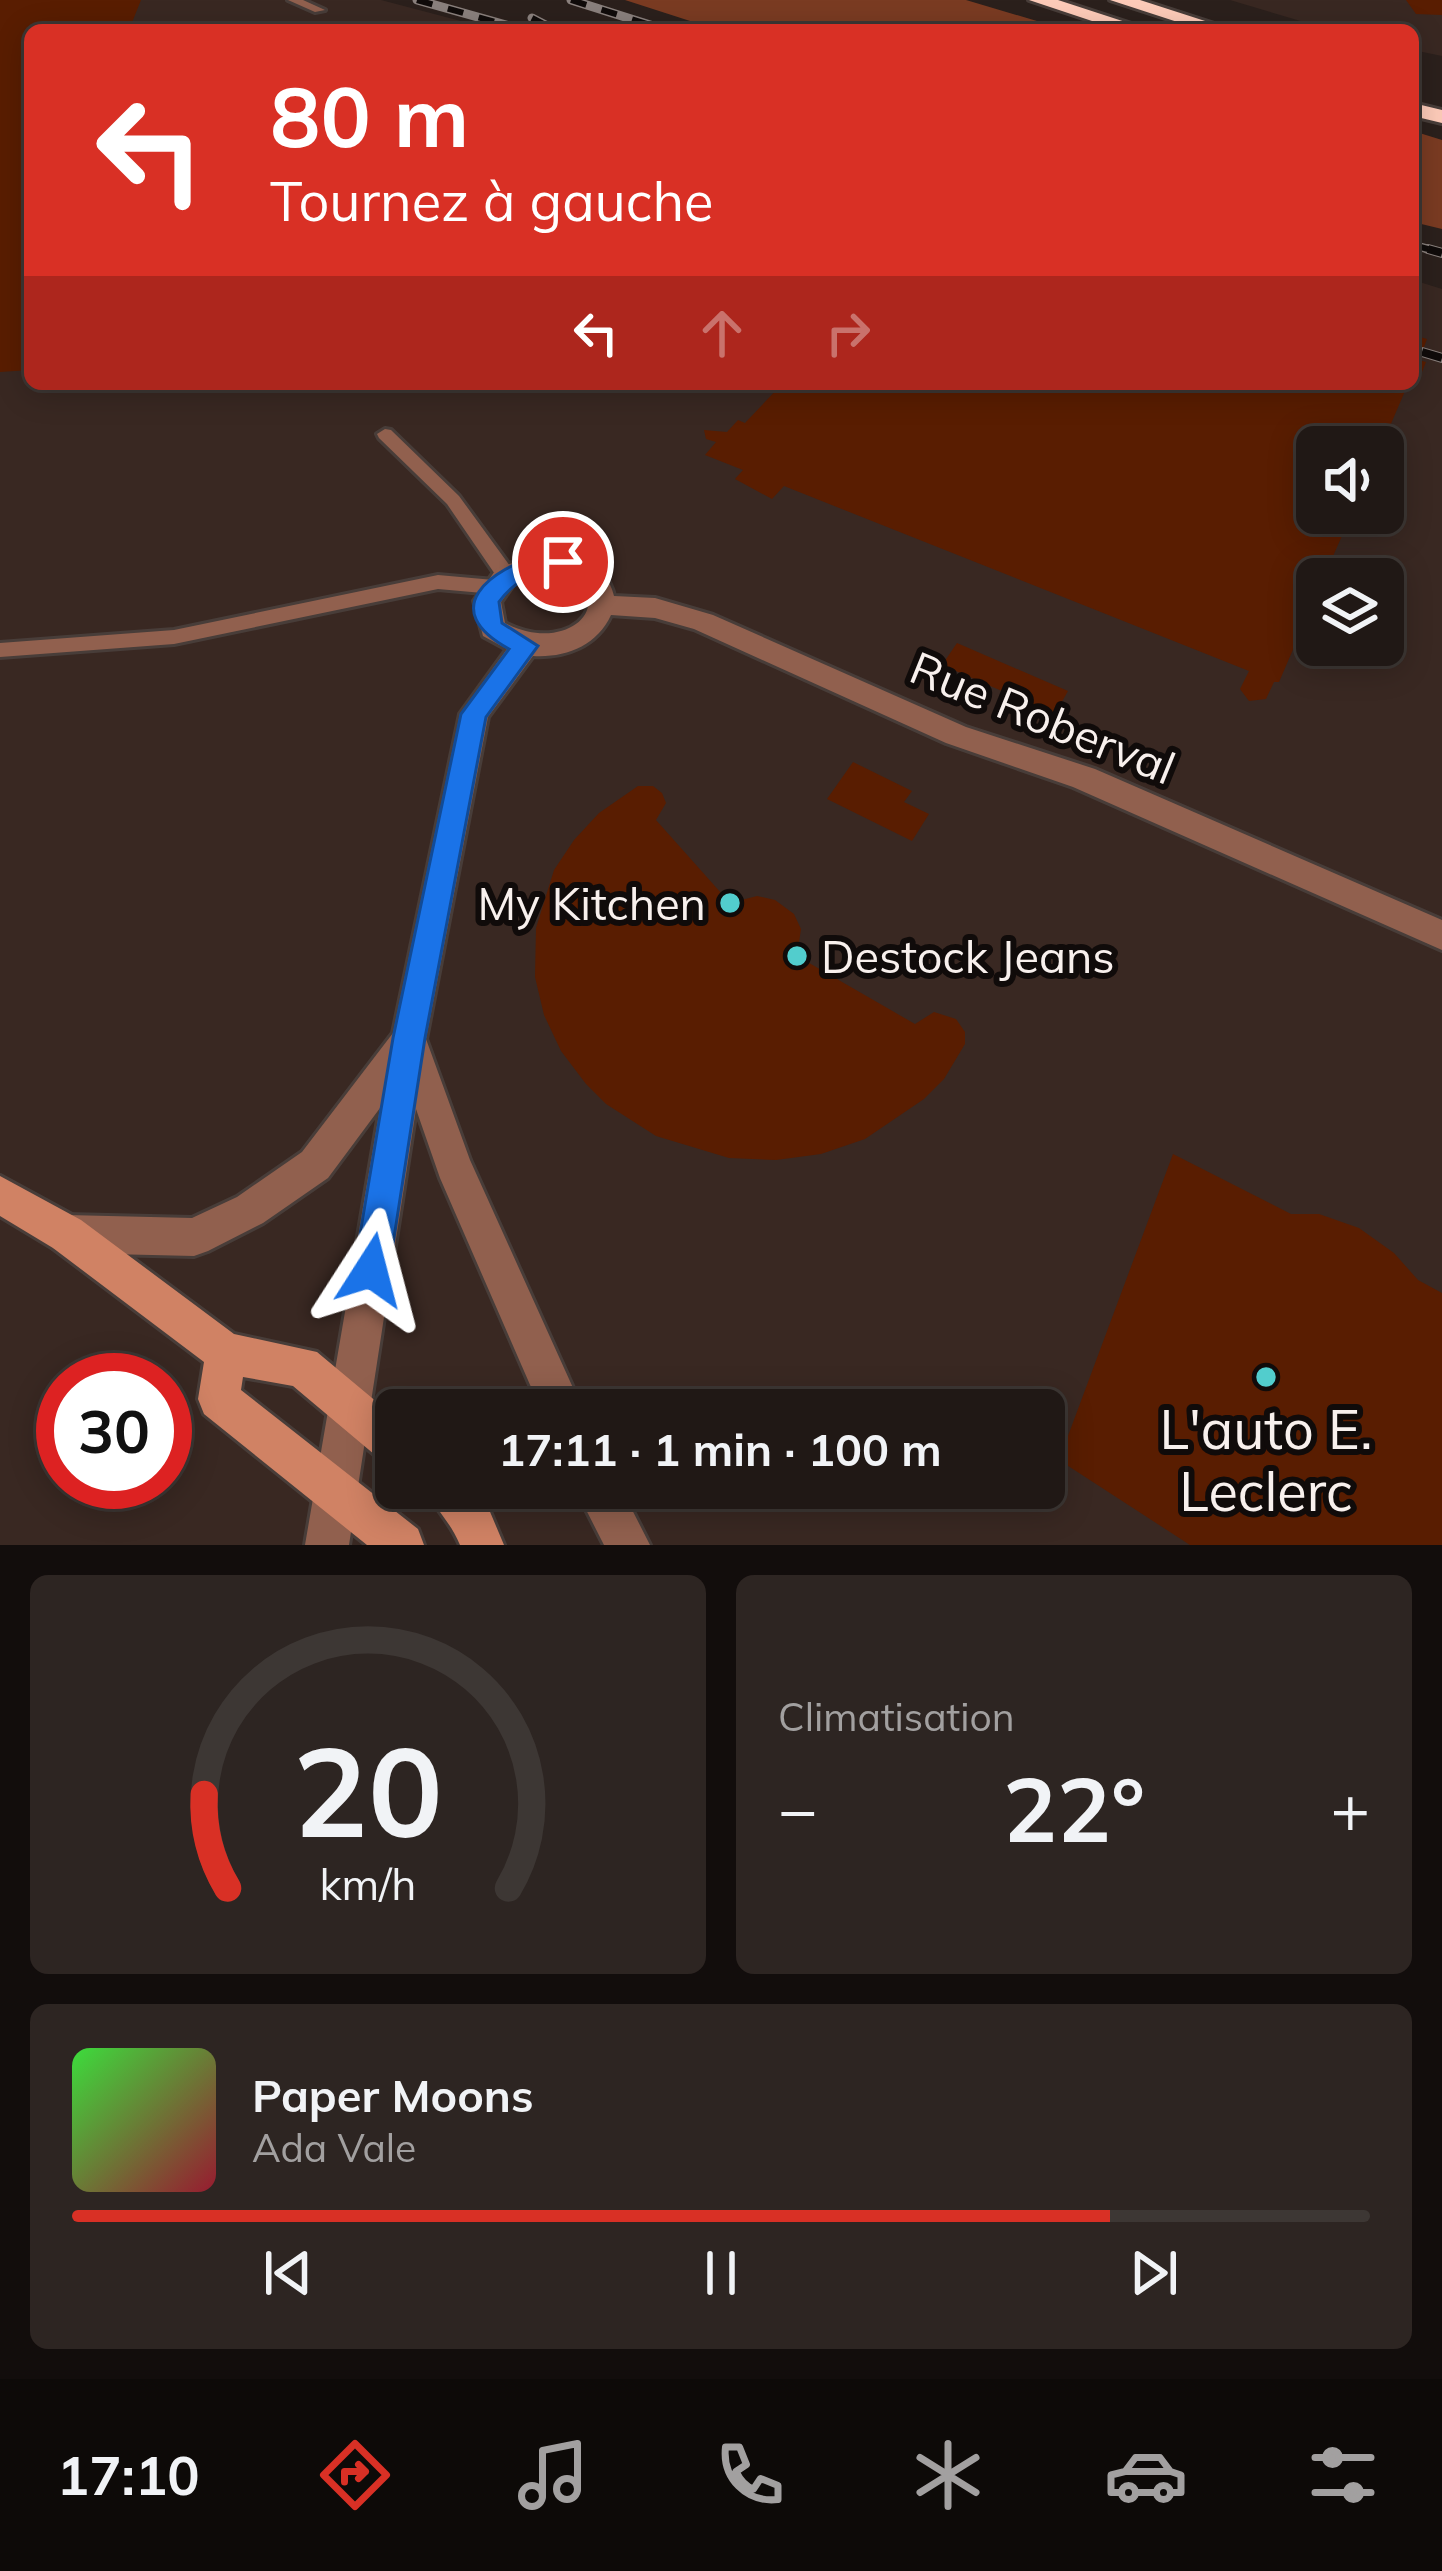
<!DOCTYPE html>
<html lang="fr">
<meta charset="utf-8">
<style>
:root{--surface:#201815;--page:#2d2522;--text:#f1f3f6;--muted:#a2a0a0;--line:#3d3734;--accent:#d93025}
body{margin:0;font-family:Mulish,sans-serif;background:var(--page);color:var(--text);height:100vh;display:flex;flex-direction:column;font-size:45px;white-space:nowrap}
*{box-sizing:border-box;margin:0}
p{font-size:39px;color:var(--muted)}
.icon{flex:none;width:66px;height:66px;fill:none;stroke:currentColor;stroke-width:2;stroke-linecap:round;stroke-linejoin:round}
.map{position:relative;height:1545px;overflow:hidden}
.drawer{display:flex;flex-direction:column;gap:30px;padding:30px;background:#120d0c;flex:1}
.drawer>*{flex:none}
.hud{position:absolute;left:24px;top:24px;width:1395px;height:366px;border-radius:18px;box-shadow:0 6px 30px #0003,0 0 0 3px var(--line);background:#d93025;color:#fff;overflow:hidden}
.tools{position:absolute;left:1296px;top:426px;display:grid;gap:24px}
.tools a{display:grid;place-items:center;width:108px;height:108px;border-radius:18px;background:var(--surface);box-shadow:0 6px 30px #0003,0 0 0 3px var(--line);font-size:60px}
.speed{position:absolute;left:36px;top:1353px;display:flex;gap:24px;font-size:60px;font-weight:700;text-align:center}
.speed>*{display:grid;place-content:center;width:156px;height:156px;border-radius:50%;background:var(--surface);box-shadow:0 6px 30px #0003,0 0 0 3px var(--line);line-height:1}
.speed .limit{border:18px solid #d22;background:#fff;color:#111}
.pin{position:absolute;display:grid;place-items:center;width:102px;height:102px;color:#fff;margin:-51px;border:6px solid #fff;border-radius:50%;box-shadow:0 3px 12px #0007}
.me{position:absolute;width:132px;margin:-66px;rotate:9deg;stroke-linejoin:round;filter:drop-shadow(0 0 9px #0008)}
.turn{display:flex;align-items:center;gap:42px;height:252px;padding:0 48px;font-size:54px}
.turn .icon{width:156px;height:156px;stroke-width:2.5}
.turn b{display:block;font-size:84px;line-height:102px}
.lanes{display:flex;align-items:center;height:114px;padding:0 48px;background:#0003;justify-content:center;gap:60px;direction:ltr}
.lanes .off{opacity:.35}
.big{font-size:90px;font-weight:700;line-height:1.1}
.drawer .widget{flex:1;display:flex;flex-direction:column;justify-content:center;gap:18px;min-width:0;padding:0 42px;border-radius:18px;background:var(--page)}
.drawer .dial{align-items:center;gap:0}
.dial svg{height:312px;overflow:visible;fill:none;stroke:var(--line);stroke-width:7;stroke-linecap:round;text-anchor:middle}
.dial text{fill:var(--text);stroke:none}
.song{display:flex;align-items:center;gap:36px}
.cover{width:144px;height:144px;border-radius:18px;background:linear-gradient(135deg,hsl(120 70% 55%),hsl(350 70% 35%))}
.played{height:12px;border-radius:6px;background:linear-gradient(90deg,var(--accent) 80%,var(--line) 80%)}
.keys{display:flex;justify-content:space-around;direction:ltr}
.heat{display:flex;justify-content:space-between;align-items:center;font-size:66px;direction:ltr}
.drawer .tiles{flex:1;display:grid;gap:30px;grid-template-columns:1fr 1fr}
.widget:last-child{grid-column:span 2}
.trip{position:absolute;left:375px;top:1389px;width:690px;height:120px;border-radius:18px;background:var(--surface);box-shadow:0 6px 30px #0003,0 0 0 3px var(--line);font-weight:700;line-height:120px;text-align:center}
.tab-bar{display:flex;height:192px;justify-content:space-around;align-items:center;background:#0d0a08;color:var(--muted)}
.tab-bar .icon{width:84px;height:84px}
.tab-bar .on{color:var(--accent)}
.tab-bar b{font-size:54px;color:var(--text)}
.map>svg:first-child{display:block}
.built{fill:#392822;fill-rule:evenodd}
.forest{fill:#7a3b22}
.building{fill:#591d01}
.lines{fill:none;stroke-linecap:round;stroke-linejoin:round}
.lane-casing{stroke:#483d39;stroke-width:6}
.street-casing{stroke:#483d39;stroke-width:6}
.secondary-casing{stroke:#483d39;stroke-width:6}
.highway-casing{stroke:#483d39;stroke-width:6}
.lane{fill:#91604e;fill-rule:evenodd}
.street{fill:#91604e;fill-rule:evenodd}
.secondary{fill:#d08264;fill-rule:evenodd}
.highway{fill:#fdcbb9;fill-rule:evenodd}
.rail-far1-casing{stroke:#8a807d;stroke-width:9}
.rail-casing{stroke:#8a807d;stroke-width:10}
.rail-far1{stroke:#100b0a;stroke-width:6;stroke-dasharray:16;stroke-linecap:butt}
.rail{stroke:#100b0a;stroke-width:8;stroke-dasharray:21;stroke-linecap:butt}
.route{fill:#1a73e8;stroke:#114b97;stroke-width:3}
.poi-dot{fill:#52cdcd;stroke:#100b0a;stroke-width:4.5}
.labels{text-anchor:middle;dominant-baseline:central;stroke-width:12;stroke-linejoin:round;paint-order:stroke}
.street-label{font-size:45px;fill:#f8f0ed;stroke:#100b0a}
.poi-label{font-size:45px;fill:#f8f0ed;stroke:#100b0a;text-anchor:end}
.near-poi-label{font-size:54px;fill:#f8f0ed;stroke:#100b0a}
</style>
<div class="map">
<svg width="1442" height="1545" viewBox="0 0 1442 1545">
<rect width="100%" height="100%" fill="#2b201c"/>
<path class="built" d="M0,0H381L495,30H30V384H1413V280L1442,289V1545H0ZM1317,447H1383V513H1317ZM1317,579H1383V645H1317ZM63,1380H165V1482H63ZM396,1410H1044V1488H396Z
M1230,0H1442V56L1413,50V30H1331Z"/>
<path class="forest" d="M625,0H966L1067,30H718Z
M1413,131L1442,140V229L1413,222Z"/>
<path class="building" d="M0,0H141L129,30H30V370L0,372Z
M1406,0H1442V15L1416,14Z
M1413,335L1427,339L1419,360L1426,362L1422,372L1413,368Z
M782,384H1408L1381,447H1317V513H1352L1323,579H1317V594L1279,682H1274L1266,699L1249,701L1240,689L1249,671L784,486L772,499L735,479L743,470L705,455L716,442L706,439L704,430L727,432L738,420L745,423Z
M957,643L1068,691L1055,714L942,665Z
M853,762L912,791L904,802L929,814L912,841L827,799Z
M638,786H653L662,793L666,803L656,820L730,903L757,896L775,900L794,914L801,929L797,956L915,1024L934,1012L956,1019L965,1032V1044L944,1079L924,1099L865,1139L821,1154L776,1160L729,1158L656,1136L606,1104L586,1084L561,1051L544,1015L535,977L536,928L554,870L574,840L599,813Z
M1173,1154L1291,1214H1319L1359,1228L1394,1253L1418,1280L1442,1293V1545H1190L1059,1460Z"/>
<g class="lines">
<g class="lane-casing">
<path id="lane" d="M288,0H303L325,10L315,12Z
M385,429L391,430L459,496L513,570L515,575L513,580H499L447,504L379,438L377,434Z
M438,575L494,580L503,587L494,594L438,589L174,644L0,657V643L174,630Z"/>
</g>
<g class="street-casing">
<path id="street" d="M543,553C574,558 606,561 614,596L655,598L713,615L966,727L1095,769L1442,920V950L1073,787L946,743L694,629L655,618L611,615C597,646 565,658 533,656L488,717L426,1039L470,1160L583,1410H541L440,1178L416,1109L349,1545H305L380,1108L328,1178L263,1223L208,1251L194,1256L67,1253L53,1248L48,1234L53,1220L67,1215L192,1218L237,1197L302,1152L393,1033L460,714L507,649L483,636L474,601L497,568ZM544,571C630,587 576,660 505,623L501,602L515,582Z
M575,1488H621L650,1545H604Z"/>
</g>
<g class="secondary-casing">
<path id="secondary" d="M0,1176L81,1220L234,1334L317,1352L396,1418V1466L381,1460L293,1386L243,1377L241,1390L418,1529L424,1545H367L204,1414L198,1399L204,1362L53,1248L0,1216Z
M426,1488H480L504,1545H460C449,1519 435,1510 426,1488Z"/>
</g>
<g class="highway-casing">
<path id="highway" d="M1029,0H1058L1150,30H1119Z
M1110,0H1140L1233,30H1202Z
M1413,103L1442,110V123L1413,116Z"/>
</g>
<use href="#lane" class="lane"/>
<use href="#street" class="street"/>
<use href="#secondary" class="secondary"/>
<use href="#highway" class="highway"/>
<g class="rail-far1-casing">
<path id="rail-far1" d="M417,0L524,30
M571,0L666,30
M532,18L555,30
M1413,245L1439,252"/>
</g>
<g class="rail-casing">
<path id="rail" d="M1428,249L1442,253
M1422,352L1442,358"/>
</g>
<use href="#rail-far1" class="rail-far1"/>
<use href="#rail" class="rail"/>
</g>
<path class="route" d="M543,554H563L575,562L572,568C539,576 521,572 499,602L502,623L538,646L486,717L425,1038L389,1270L384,1283L371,1288L359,1283L354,1270L393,1038L461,714L509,649C436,609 490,569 543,554Z"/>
<g class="poi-dot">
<circle cx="730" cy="903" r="12"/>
<circle cx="797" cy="956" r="12"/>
<circle cx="1266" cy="1377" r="12"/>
</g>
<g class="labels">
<g class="street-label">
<text transform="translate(1043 717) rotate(22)">Rue Roberval</text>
</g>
<g class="poi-label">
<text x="706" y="903">My Kitchen</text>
<text x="821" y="956" text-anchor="start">Destock Jeans</text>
</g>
<g class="near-poi-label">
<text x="1266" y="1429">L'auto E.<tspan x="1266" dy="62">Leclerc</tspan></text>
</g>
</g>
</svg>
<div class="tools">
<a><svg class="icon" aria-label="sound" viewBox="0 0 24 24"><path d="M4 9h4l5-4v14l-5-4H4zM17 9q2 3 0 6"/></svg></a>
<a><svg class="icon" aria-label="layers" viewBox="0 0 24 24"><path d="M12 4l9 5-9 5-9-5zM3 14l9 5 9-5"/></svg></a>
</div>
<div class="speed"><div class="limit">30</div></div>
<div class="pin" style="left:563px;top:562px;background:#d93025"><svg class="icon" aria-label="arrive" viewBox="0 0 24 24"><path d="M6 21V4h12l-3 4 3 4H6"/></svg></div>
<svg class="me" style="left:371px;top:1270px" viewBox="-20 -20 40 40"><path d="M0-17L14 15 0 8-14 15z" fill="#1a73e8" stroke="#fff" stroke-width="4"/></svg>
<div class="trip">17:11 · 1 min · 100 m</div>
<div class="hud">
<div class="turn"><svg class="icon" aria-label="left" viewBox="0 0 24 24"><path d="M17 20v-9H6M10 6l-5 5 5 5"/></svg><div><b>80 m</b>Tournez à gauche</div></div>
<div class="lanes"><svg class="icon" aria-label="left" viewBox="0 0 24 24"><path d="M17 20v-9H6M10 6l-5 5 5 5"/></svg><svg class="icon off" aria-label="ahead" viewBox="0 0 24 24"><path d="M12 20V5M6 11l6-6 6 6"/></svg><svg class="icon off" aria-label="right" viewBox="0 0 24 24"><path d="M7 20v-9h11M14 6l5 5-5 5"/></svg></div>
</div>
</div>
<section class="drawer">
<div class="tiles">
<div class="widget dial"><svg viewBox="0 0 100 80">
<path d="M14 69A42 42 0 1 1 86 69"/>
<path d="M14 69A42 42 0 0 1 8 45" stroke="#d93025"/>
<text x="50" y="56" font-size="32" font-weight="700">20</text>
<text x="50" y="72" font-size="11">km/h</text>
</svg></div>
<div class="widget"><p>Climatisation</p>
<div class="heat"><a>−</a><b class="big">22°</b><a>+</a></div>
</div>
<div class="widget">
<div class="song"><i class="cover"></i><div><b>Paper Moons</b><p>Ada Vale</p></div></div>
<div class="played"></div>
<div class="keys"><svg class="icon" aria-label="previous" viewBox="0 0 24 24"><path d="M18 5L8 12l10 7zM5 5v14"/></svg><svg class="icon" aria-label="pause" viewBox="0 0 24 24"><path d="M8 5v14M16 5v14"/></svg><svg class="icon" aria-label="next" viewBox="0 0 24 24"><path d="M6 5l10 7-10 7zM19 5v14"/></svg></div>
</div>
</div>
</section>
<nav class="tab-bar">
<b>17:10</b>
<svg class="icon on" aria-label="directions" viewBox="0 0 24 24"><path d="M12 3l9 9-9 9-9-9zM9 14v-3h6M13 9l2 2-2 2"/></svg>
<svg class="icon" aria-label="music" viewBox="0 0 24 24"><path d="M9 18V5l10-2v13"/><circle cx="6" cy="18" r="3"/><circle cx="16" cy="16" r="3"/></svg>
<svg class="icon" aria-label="phone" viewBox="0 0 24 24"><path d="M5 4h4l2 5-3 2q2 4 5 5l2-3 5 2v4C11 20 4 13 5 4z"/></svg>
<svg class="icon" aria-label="climate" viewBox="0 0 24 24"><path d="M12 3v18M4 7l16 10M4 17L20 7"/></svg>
<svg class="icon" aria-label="car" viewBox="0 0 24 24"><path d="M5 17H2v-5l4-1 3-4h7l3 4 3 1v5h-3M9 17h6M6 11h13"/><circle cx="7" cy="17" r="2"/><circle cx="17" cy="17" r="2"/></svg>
<svg class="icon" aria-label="filters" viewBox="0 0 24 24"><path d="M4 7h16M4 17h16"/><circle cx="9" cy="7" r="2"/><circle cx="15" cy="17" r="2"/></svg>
</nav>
